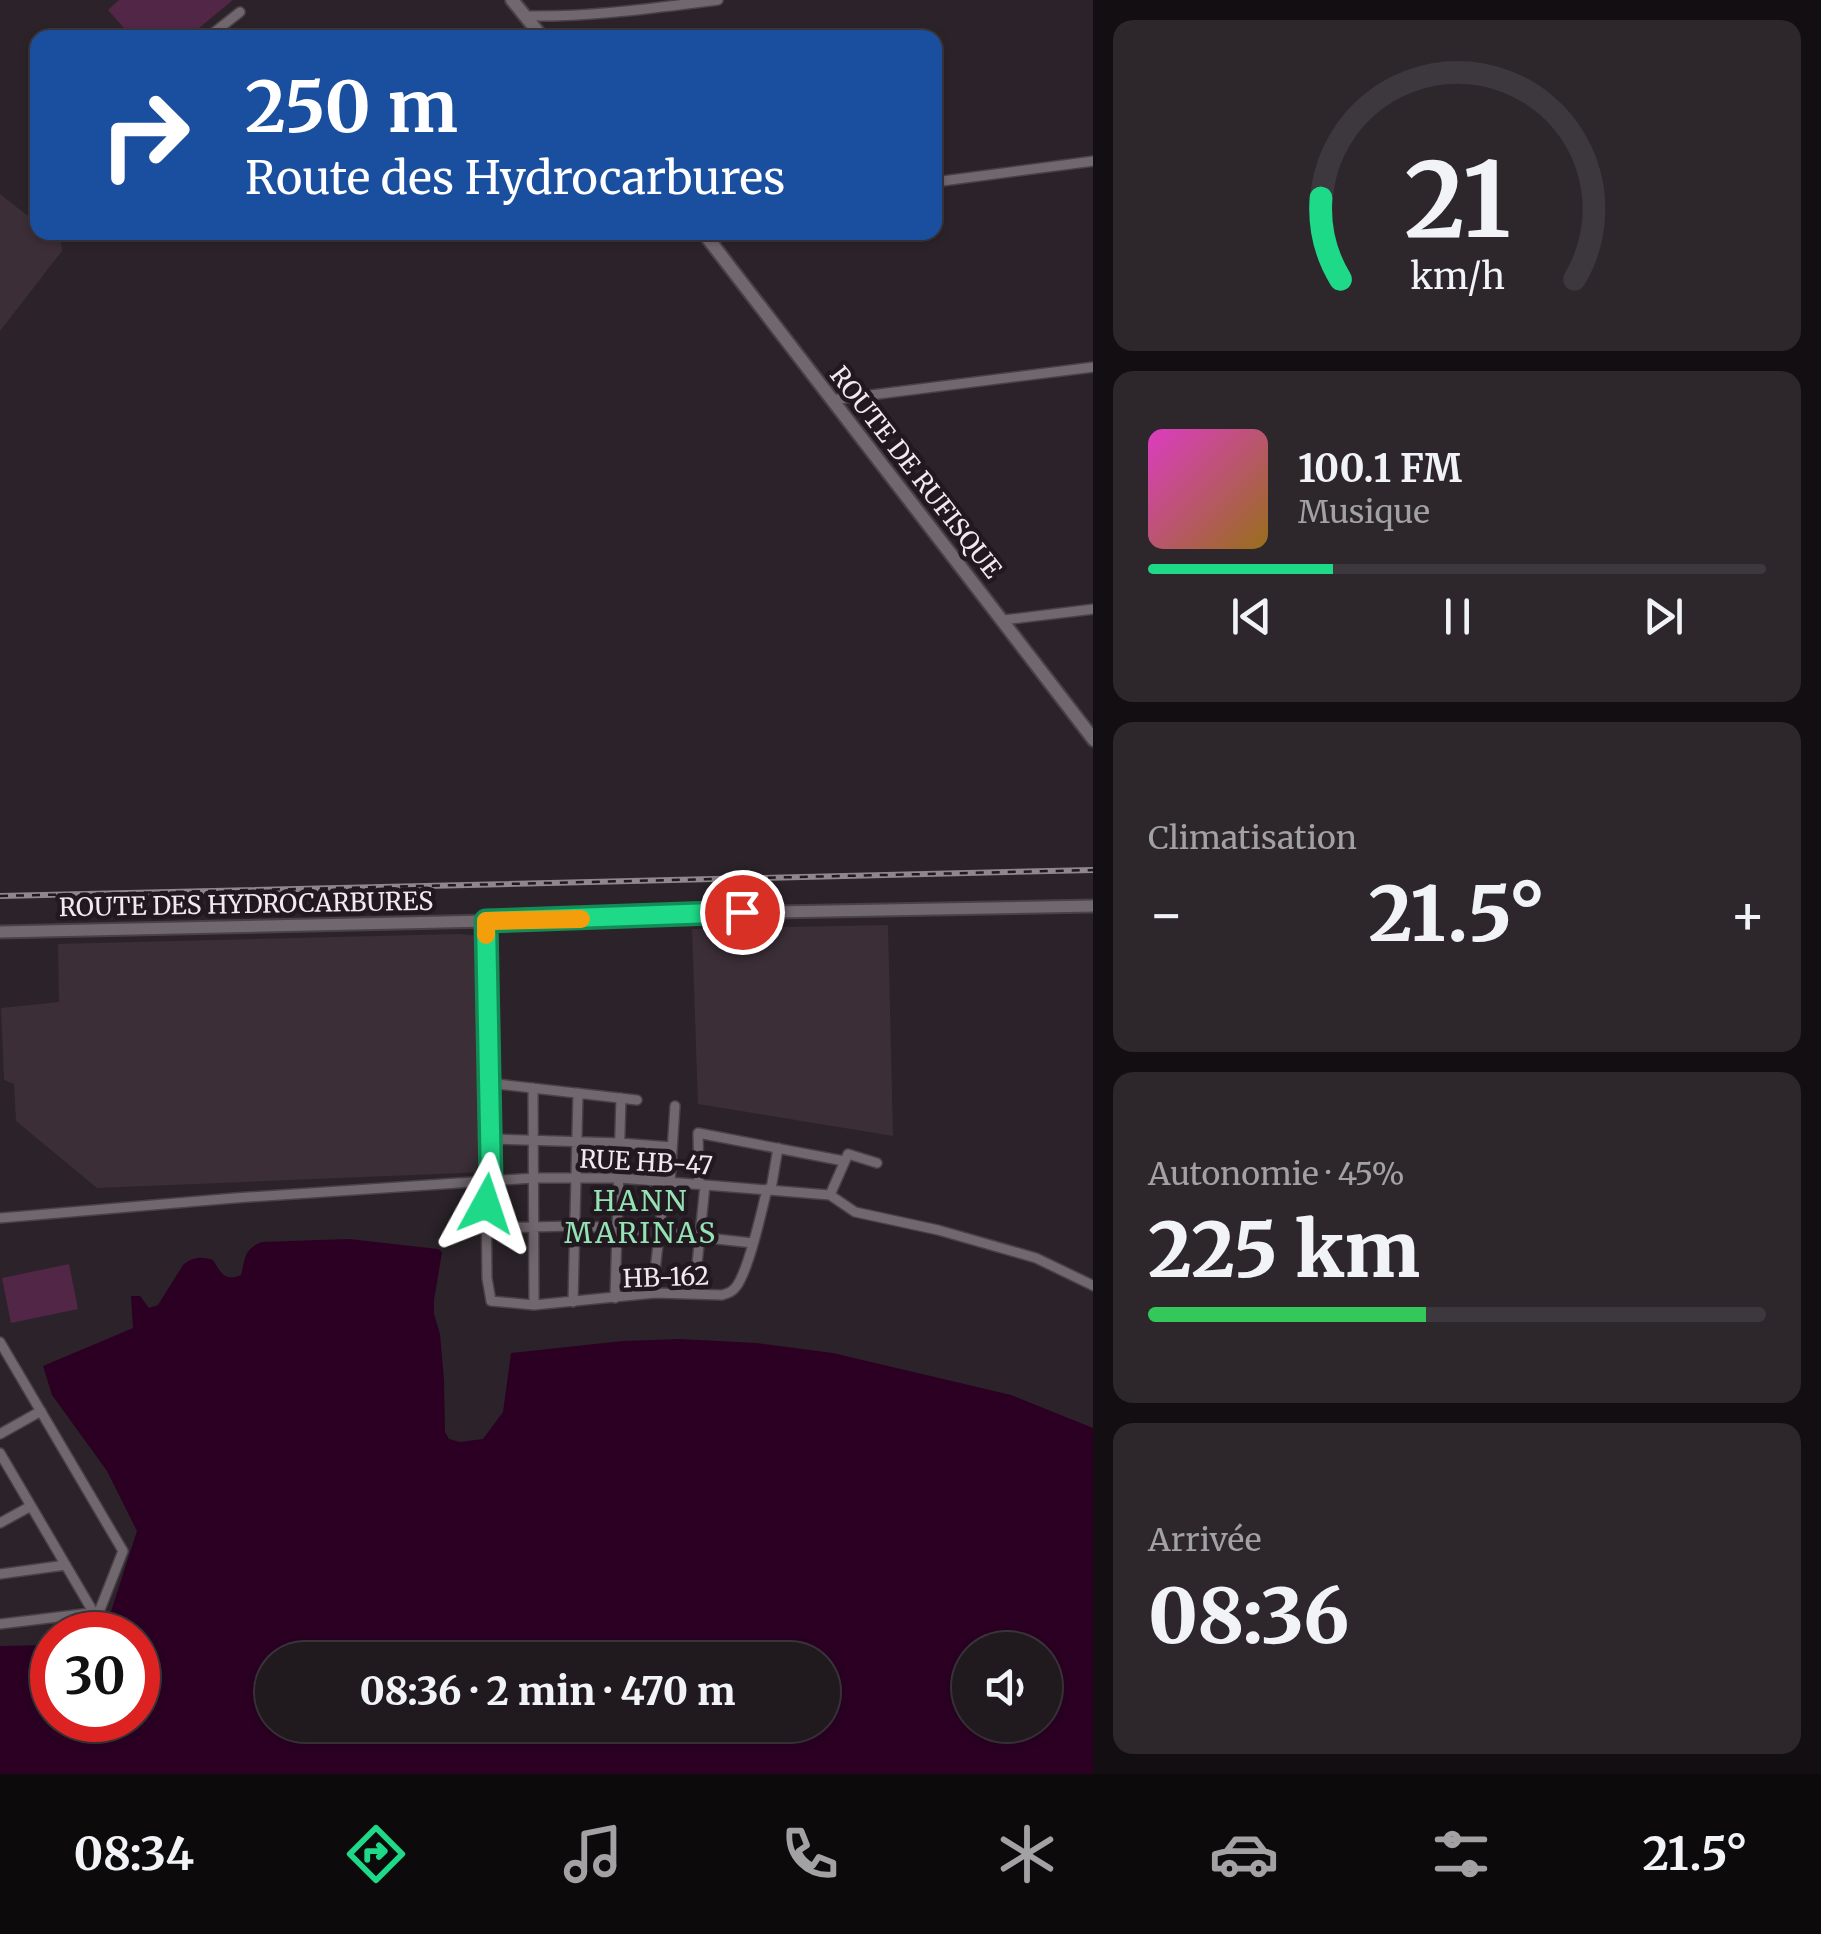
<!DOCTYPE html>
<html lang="fr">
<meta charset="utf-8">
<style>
:root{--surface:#201a1f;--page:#2d272c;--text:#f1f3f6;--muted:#a2a1a4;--line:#3d383d;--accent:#1dd988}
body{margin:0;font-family:Merriweather,serif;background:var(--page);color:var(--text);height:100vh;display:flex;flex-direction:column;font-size:38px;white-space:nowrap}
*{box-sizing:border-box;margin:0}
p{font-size:32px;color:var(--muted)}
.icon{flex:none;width:55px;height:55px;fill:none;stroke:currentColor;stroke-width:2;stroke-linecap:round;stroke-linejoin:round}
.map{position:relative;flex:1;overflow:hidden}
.drawer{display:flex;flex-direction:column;gap:20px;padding:20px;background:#120e11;width:728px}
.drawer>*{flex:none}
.top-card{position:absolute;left:30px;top:30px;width:912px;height:210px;border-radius:20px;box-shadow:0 2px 8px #0004,0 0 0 2px var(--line);background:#1a4fa0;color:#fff;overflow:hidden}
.fabs{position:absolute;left:952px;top:1632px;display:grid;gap:20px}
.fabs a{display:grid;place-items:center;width:110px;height:110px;border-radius:50%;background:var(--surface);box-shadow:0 2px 8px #0004,0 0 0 2px var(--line);font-size:50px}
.speed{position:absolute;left:30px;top:1612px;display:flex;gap:20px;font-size:50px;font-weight:700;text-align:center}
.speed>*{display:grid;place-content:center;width:130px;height:130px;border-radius:50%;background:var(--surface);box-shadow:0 2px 8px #0004,0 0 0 2px var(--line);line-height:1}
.speed .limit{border:15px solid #d22;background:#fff;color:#111}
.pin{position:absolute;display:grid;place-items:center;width:85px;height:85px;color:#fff;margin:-42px;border:5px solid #fff;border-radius:50%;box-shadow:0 2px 10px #0007}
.me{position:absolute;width:110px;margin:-55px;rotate:5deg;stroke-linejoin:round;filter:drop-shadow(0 0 8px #0008)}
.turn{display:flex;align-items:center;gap:35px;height:210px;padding:0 50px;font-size:45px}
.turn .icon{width:130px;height:130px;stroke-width:2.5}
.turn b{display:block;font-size:70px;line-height:85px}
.big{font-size:75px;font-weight:800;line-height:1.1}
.drawer .widget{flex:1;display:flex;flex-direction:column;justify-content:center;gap:15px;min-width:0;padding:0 35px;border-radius:20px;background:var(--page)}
.drawer .dial{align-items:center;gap:0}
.dial svg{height:260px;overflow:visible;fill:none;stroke:var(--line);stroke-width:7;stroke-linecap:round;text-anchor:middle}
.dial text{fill:var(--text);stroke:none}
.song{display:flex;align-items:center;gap:30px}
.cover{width:120px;height:120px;border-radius:15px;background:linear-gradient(135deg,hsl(310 70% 55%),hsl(40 70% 35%))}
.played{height:10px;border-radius:5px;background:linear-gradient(90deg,var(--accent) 30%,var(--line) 30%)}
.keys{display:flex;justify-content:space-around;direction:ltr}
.heat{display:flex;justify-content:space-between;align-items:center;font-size:55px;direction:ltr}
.charge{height:15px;border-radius:8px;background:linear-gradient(90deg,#34c759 45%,var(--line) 0)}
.trip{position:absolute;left:255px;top:1642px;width:585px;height:100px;border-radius:50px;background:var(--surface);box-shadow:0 2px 8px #0004,0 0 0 2px var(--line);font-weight:800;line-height:100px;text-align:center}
.menu{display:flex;height:160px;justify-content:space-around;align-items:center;background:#0d0a0c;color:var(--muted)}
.menu .icon{width:70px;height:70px}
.menu .current{color:var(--accent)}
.menu b{font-size:45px;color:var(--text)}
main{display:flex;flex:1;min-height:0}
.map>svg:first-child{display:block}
.built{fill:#3b2e37}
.green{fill:#522647}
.water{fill:#2b0023;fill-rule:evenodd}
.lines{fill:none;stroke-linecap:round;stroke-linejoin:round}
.minor-casing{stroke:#484146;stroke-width:12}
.tertiary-casing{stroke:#484146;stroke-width:15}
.secondary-casing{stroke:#484146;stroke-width:16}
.minor{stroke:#71676e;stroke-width:9}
.tertiary{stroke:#71676e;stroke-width:11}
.secondary{stroke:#71676e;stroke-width:12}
.rail-casing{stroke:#8e878c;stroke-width:6}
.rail{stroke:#21191f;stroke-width:2.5;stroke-dasharray:8;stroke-linecap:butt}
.route-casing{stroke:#138d58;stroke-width:25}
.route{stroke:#1dd988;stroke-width:18}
.slow{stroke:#f59e0b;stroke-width:18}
.labels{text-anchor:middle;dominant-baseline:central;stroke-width:9;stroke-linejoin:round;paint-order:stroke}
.street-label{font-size:25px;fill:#f0eaee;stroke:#21191f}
.neighbourhood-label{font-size:28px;letter-spacing:2.5px;fill:#95e2b4;stroke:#21191f}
</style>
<main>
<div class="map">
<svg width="1094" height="1774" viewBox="0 0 1094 1774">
<rect width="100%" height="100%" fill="#2b2329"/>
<path class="built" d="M0,194L37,223L38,232L50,233L61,240L62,251L0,331Z
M888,925L893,1136L698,1104L692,929Z
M459,934L481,936L485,1172L97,1188L16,1121L14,1084L4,1080L1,1008L59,1002L58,944Z"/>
<path class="green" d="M119,0H233L188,37H132L108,10Z
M69,1264L78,1309L11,1323L2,1278Z"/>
<path class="water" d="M349,1239L438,1249L442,1252L434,1300V1314L440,1334L444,1380L445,1432L449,1439L460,1442L483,1439L503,1412L511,1353L623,1341L680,1339L757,1343L833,1353L1011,1395L1093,1428V1774H0V1646L52,1645V1720H138V1635H101L105,1630L137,1531L107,1471L52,1395L43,1366L133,1328L131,1296H140L149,1308L158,1305L183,1265C192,1257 202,1256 213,1260C221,1273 225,1282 241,1275C246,1257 243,1251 261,1242ZM970,1650H1045V1725H970ZM272,1660H822V1725H272Z"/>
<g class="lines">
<g class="minor-casing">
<path id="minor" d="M525,16C590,17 654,8 718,0
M207,38L240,12
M935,182L1094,161
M831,400L1094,367
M1003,620L1094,609
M486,921L491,1180
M489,1083L637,1100
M533,1088L534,1305
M490,1139L620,1143L672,1147
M486,1180L487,1278L491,1301L534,1305L655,1293L722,1295C728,1293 731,1293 735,1288C748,1274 762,1210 767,1189
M670,1182L675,1106
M699,1184L698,1133L844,1161
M771,1189L778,1148
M830,1195L848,1154L877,1163
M0,1218L235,1198L534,1178H619L830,1195L855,1212L938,1230L1036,1258L1094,1286
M487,1228L575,1226L617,1228L753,1243
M655,1293V1271L665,1182
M694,1294L705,1185
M615,1298L621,1098
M573,1302L578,1093
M0,1342L123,1551L99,1612L0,1624
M0,1434L41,1411
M0,1453L95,1615
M0,1523L31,1506
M0,1574L66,1565"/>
</g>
<g class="tertiary-casing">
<path id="tertiary" d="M0,932L621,918L717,913L1094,906"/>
</g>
<g class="secondary-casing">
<path id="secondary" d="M512,0L543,38
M703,232L1094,740"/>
</g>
<use href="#minor" class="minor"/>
<use href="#tertiary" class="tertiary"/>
<use href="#secondary" class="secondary"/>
<g class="rail-casing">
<path id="rail" d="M0,896L1094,870"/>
</g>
<use href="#rail" class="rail"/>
</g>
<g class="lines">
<g class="route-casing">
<path id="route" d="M486,1204V1180H491L486,921L742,912"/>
</g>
<use href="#route" class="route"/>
<path class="slow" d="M486,935V921L581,919"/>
</g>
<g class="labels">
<g class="street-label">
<text transform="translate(916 472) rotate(52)">ROUTE DE RUFISQUE</text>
<text transform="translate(246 904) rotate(-1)">ROUTE DES HYDROCARBURES</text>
<text transform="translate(646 1162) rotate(3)">RUE HB-47</text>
<text transform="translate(666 1277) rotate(-2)">HB-162</text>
</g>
<g class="neighbourhood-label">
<text x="641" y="1201">HANN<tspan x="641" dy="32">MARINAS</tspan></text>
</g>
</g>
</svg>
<div class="fabs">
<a><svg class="icon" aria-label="sound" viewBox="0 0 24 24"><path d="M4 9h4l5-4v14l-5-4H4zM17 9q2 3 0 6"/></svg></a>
</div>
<div class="speed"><div class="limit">30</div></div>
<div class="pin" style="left:742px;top:912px;background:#d93025"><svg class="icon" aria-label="arrive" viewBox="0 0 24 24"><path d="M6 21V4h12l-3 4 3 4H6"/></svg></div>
<svg class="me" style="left:486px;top:1204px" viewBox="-20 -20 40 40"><path d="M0-17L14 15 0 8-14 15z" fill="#1dd988" stroke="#fff" stroke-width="4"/></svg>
<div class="trip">08:36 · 2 min · 470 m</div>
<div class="top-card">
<div class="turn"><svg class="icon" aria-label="right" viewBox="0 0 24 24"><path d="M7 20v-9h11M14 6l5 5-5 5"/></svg><div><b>250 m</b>Route des Hydrocarbures</div></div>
</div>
</div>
<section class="drawer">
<div class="widget dial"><svg viewBox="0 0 100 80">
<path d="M14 69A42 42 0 1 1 86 69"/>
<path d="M14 69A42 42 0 0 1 8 44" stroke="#1dd988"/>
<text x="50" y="56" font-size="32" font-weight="700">21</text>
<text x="50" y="72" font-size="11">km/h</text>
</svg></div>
<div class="widget">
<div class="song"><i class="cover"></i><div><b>100.1 FM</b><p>Musique</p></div></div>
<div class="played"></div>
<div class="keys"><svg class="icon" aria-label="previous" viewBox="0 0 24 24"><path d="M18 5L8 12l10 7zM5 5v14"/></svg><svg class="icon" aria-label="pause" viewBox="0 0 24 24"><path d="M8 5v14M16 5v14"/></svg><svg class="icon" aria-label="next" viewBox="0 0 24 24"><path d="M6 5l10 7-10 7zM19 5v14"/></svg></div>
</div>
<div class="widget"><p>Climatisation</p>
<div class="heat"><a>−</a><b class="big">21.5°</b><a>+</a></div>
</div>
<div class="widget"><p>Autonomie · 45%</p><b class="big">225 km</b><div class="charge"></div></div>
<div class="widget"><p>Arrivée</p><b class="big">08:36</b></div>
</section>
</main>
<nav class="menu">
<b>08:34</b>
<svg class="icon current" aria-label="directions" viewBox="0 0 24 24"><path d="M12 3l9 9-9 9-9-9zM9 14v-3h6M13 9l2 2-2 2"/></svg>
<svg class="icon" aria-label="music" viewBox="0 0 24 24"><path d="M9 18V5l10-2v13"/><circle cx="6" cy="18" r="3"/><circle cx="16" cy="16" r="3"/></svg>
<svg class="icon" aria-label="phone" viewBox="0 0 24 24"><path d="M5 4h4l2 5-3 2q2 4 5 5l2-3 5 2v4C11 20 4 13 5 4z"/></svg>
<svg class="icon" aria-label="climate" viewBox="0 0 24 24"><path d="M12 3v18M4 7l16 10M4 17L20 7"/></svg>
<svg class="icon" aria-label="car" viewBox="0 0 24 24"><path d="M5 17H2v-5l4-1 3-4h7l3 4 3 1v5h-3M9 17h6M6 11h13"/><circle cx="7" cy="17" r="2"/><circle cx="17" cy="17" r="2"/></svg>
<svg class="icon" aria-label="filters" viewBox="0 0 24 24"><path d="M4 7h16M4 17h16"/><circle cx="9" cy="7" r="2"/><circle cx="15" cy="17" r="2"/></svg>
<b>21.5°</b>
</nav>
